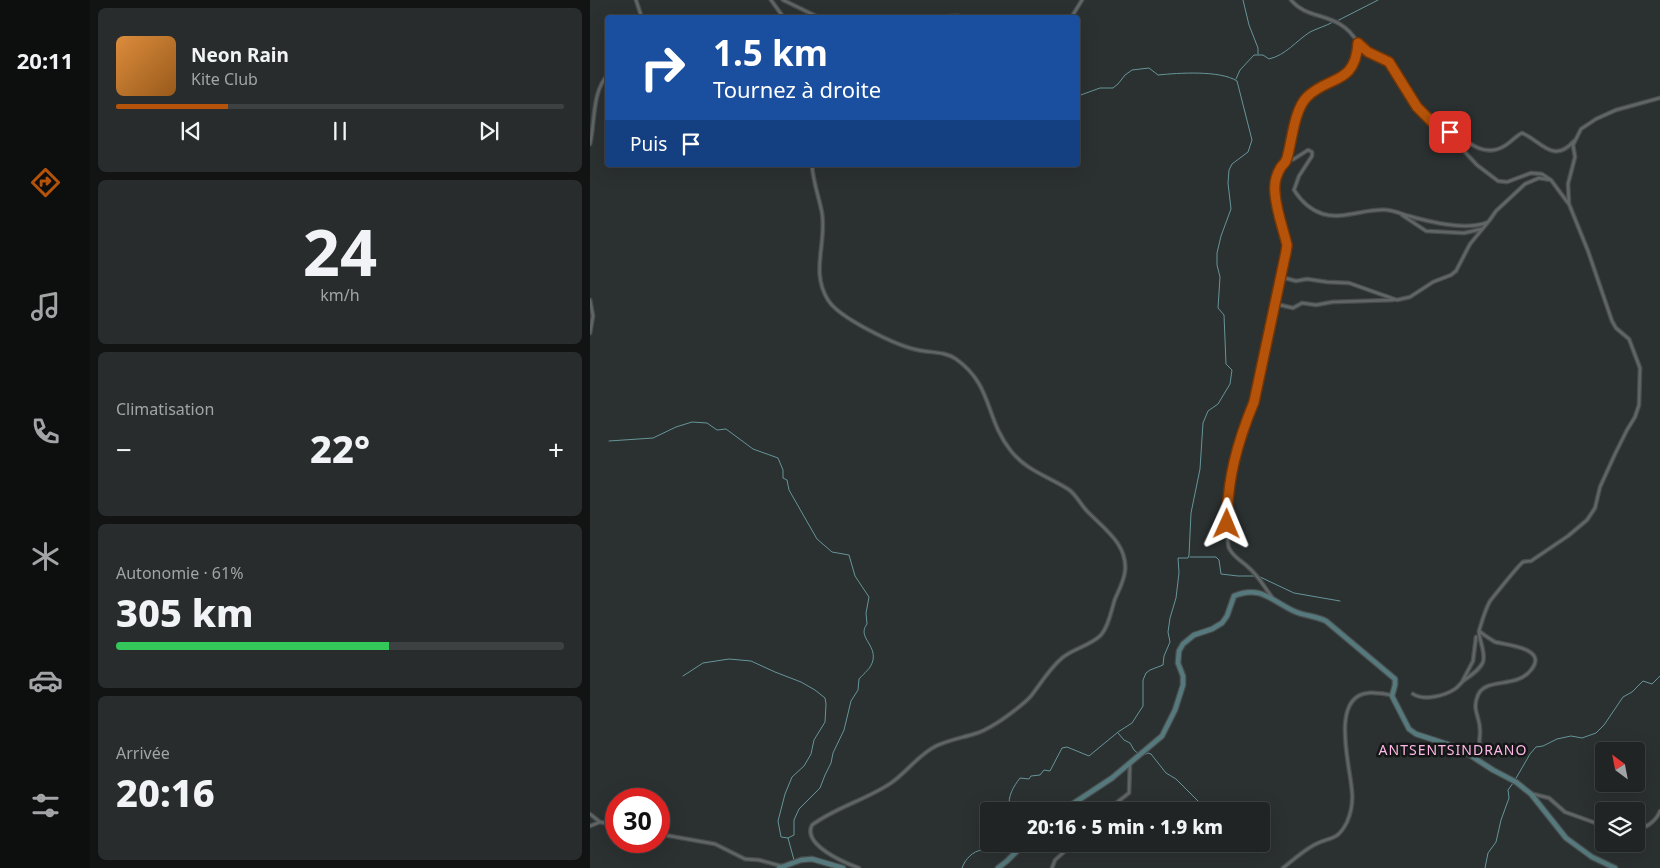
<!DOCTYPE html>
<html lang="fr">
<meta charset="utf-8">
<style>
:root{--surface:#202424;--page:#282c2c;--text:#f1f3f6;--muted:#a2a4a6;--line:#3d4141;--accent:#b45309}
body{margin:0;font-family:"Noto Sans",sans-serif;background:var(--page);color:var(--text);height:100vh;display:flex;flex-direction:column;font-size:19px;white-space:nowrap}
*{box-sizing:border-box;margin:0}
p{font-size:16px;color:var(--muted)}
.icon{flex:none;width:28px;height:28px;fill:none;stroke:currentColor;stroke-width:2;stroke-linecap:round;stroke-linejoin:round}
.map{position:relative;flex:1;overflow:hidden}
.drawer{display:flex;flex-direction:column;gap:8px;padding:8px;background:#121414;width:500px}
.drawer>*{flex:none}
.hud{position:absolute;left:15px;top:15px;width:475px;height:152px;border-radius:5px;box-shadow:0 5px 20px #0002,0 0 0 1px var(--line);background:#1a4fa0;color:#fff;overflow:hidden}
.needle{width:32px;rotate:328deg}
.controls{position:absolute;left:1005px;top:742px;display:grid;gap:10px}
.controls a{display:grid;place-items:center;width:50px;height:50px;border-radius:5px;background:var(--surface);box-shadow:0 5px 20px #0002,0 0 0 1px var(--line);font-size:25px}
.speed{position:absolute;left:15px;top:788px;display:flex;gap:10px;font-size:25px;font-weight:700;text-align:center}
.speed>*{display:grid;place-content:center;width:65px;height:65px;border-radius:50%;background:var(--surface);box-shadow:0 5px 20px #0002,0 0 0 1px var(--line);line-height:1}
.speed .limit{border:8px solid #d22;background:#fff;color:#111}
.pin{position:absolute;display:grid;place-items:center;width:42px;height:42px;color:#fff;margin:-21px;border-radius:10px;box-shadow:0 2px 8px #0006}
.me{position:absolute;width:55px;margin:-28px;rotate:1deg;stroke-linejoin:round;filter:drop-shadow(0 0 4px #0008)}
.turn{display:flex;align-items:center;gap:18px;height:105px;padding:0 25px;font-size:22px}
.turn .icon{width:65px;height:65px;stroke-width:2.5}
.turn b{display:block;font-size:35px;line-height:42px}
.then{display:flex;align-items:center;height:48px;padding:0 25px;background:#0003;gap:10px;font-size:19px}
.big{font-size:38px;font-weight:800;line-height:1.1}
.drawer .card{flex:1;display:flex;flex-direction:column;justify-content:center;gap:8px;min-width:0;padding:0 18px;border-radius:8px;background:var(--page)}
.drawer .dial{align-items:center;gap:0}
.dial b{font-size:65px;line-height:1}
.song{display:flex;align-items:center;gap:15px}
.cover{width:60px;height:60px;border-radius:8px;background:linear-gradient(135deg,hsl(30 70% 55%),hsl(30 70% 35%))}
.played{height:5px;border-radius:2px;background:linear-gradient(90deg,var(--accent) 25%,var(--line) 25%)}
.keys{display:flex;justify-content:space-around;direction:ltr}
.heat{display:flex;justify-content:space-between;align-items:center;font-size:28px;direction:ltr}
.charge{height:8px;border-radius:4px;background:linear-gradient(90deg,#34c759 61%,var(--line) 0)}
.trip{position:absolute;left:390px;top:802px;width:290px;height:50px;border-radius:5px;background:var(--surface);box-shadow:0 5px 20px #0002,0 0 0 1px var(--line);font-weight:800;line-height:50px;text-align:center}
main{display:flex;flex:1;min-height:0}
.tabs{display:flex;flex-direction:column;width:90px;justify-content:space-around;align-items:center;background:#0d0e0e;color:var(--muted)}
.tabs .icon{width:35px;height:35px}
.tabs .active{color:var(--accent)}
.tabs b{font-size:22px;color:var(--text)}
.map>svg:first-child{display:block}
.lines{fill:none;stroke-linecap:round;stroke-linejoin:round}
.stream{stroke:#66959a;stroke-width:1}
.street-casing{stroke:#484c4c;stroke-width:5}
.secondary-casing{stroke:#484c4c;stroke-width:7}
.street{stroke:#606666;stroke-width:2.5}
.secondary{stroke:#55797c;stroke-width:4.5}
.route-casing{stroke:#753606;stroke-width:12}
.route{stroke:#b45309;stroke-width:9}
.labels{text-anchor:middle;dominant-baseline:central;stroke-width:5;stroke-linejoin:round;paint-order:stroke}
.neighbourhood-label{font-size:14px;letter-spacing:1px;fill:#ffb9e9;stroke:#151717}
</style>
<main>
<nav class="tabs">
<b>20:11</b>
<svg class="icon active" aria-label="directions" viewBox="0 0 24 24"><path d="M12 3l9 9-9 9-9-9zM9 14v-3h6M13 9l2 2-2 2"/></svg>
<svg class="icon" aria-label="music" viewBox="0 0 24 24"><path d="M9 18V5l10-2v13"/><circle cx="6" cy="18" r="3"/><circle cx="16" cy="16" r="3"/></svg>
<svg class="icon" aria-label="phone" viewBox="0 0 24 24"><path d="M5 4h4l2 5-3 2q2 4 5 5l2-3 5 2v4C11 20 4 13 5 4z"/></svg>
<svg class="icon" aria-label="climate" viewBox="0 0 24 24"><path d="M12 3v18M4 7l16 10M4 17L20 7"/></svg>
<svg class="icon" aria-label="car" viewBox="0 0 24 24"><path d="M5 17H2v-5l4-1 3-4h7l3 4 3 1v5h-3M9 17h6M6 11h13"/><circle cx="7" cy="17" r="2"/><circle cx="17" cy="17" r="2"/></svg>
<svg class="icon" aria-label="filters" viewBox="0 0 24 24"><path d="M4 7h16M4 17h16"/><circle cx="9" cy="7" r="2"/><circle cx="15" cy="17" r="2"/></svg>
</nav>
<section class="drawer">
<div class="card">
<div class="song"><i class="cover"></i><div><b>Neon Rain</b><p>Kite Club</p></div></div>
<div class="played"></div>
<div class="keys"><svg class="icon" aria-label="previous" viewBox="0 0 24 24"><path d="M18 5L8 12l10 7zM5 5v14"/></svg><svg class="icon" aria-label="pause" viewBox="0 0 24 24"><path d="M8 5v14M16 5v14"/></svg><svg class="icon" aria-label="next" viewBox="0 0 24 24"><path d="M6 5l10 7-10 7zM19 5v14"/></svg></div>
</div>
<div class="card dial"><b>24</b><p>km/h</p></div>
<div class="card"><p>Climatisation</p>
<div class="heat"><a>−</a><b class="big">22°</b><a>+</a></div>
</div>
<div class="card"><p>Autonomie · 61%</p><b class="big">305 km</b><div class="charge"></div></div>
<div class="card"><p>Arrivée</p><b class="big">20:16</b></div>
</section>
<div class="map">
<svg width="1070" height="868" viewBox="0 0 1070 868">
<rect width="100%" height="100%" fill="#2b3030"/>
<g class="lines">
<path class="stream" d="M653,0L659,25L668,48V54
M747,21L788,0
M646,79L650,70L664,55H673L679,59C696,55 706,41 720,32C728,28 736,26 743,22
M19,441L63,438L86,427L102,422L117,423L127,430L136,429L163,449L188,458L193,470V478L197,480L199,490L227,539L242,552L259,555L265,576L279,597L276,613L277,624C267,637 286,644 283,660C281,669 274,673 269,679L268,690L261,701L254,730L243,753L241,763L235,775L230,788L209,809L204,820V835L198,838L204,860
M600,557H626L629,560L631,574L648,576H668L704,593L750,601
M93,676L113,663L139,659L161,661L185,672L211,682L225,690L235,698L236,704L235,722L224,740L221,754L214,766L202,777L195,794L188,821L191,837L198,838
M528,733L534,740L540,743L544,750L551,756L558,753L561,754L576,773L586,779L615,808L614,811
M925,780L940,754L946,747L953,746L967,739L981,736L992,738L1006,733L1014,725L1033,697L1042,692L1053,681L1062,684L1070,676
M413,811L419,808C418,796 423,787 430,778L439,779L441,776L450,775L454,770L460,771L472,748L477,747L499,756L528,732L542,723L553,706V680L556,673L560,670L573,665L574,656L580,642L578,632L580,618L586,598L589,573L588,558H598L599,555L601,513L610,469L613,423L618,411L628,404L640,384L642,370L636,364L634,315L628,308L630,277L627,265V253L631,236L641,209L638,183L639,170L642,164L658,152L662,140L647,81C630,70 588,73 568,75L559,68L542,70L535,75L528,84L523,88H510L488,96
M641,811L667,809
M372,868C375,859 383,851 392,850L399,835
M895,868L898,853L906,842L911,820L919,798L918,790L923,783"/>
<g class="street-casing">
<path id="street" d="M46,0L52,18
M181,0L194,18
M193,0L228,17L283,18
M317,18L367,16L381,18
M481,18L492,0
M768,43L778,52L799,62L827,107L845,125L861,133L873,150L887,165L908,181L917,182L941,173L952,174L961,180L978,203
M861,133H865C881,145 897,158 916,145C922,141 926,136 932,133C950,140 963,165 984,141
M0,144C5,124 2,90 18,75
M696,162L704,159L718,150L722,152V156L709,176L704,190C711,201 720,210 733,214C752,220 777,208 797,210C805,211 812,214 819,216C840,222 878,231 898,222
M222,165C223,182 229,197 232,213C237,244 220,271 238,300C249,318 307,346 328,350C341,353 354,351 366,359C403,385 395,419 421,451C436,470 457,476 478,489C486,494 490,504 497,511C513,528 538,544 535,571C534,581 529,590 525,599C521,611 519,626 511,635C500,646 484,648 472,658C460,668 451,683 441,696C433,705 420,714 410,721C402,726 393,732 384,734C371,738 359,740 346,746C328,755 317,772 301,783C276,800 246,807 222,825C212,845 255,863 269,868
M812,215L836,231L874,233L892,229
M691,277L706,281L717,279L737,282L759,283L807,300L820,297L843,282L861,275L866,271L880,244L899,221L906,211L935,184L949,178L961,180
M0,300L3,316L0,333
M686,304L703,308L712,303L726,305L742,302L803,300
M682,597C674,587 668,575 658,567C652,561 643,557 639,548C637,543 638,535 637,529C635,485 647,443 664,402L696,252L697,245C693,228 686,210 685,193C684,185 686,175 691,167C693,164 696,163 697,158C702,141 704,110 717,97C739,75 765,86 768,43C749,10 719,22 701,0
M873,680L883,661L886,637
M823,694C834,701 854,696 865,689C868,687 870,684 873,681C880,676 890,670 893,662C896,652 889,641 889,631
M887,759C888,750 890,741 890,732C891,717 881,711 888,695C896,677 926,689 941,670C959,648 916,645 905,642C900,639 894,635 889,631C892,621 895,610 900,601C904,596 929,565 933,562C937,561 937,561 941,561L978,536L997,520L1005,508L1010,487L1025,454L1037,430L1045,417L1049,405L1050,368L1039,339L1026,328L1022,321L998,251L979,204L978,184L985,157L983,145L991,129L1006,119L1026,110L1070,98
M943,794L959,798L975,812L1014,826
M516,811L539,793L540,763
M0,814L10,822L26,825
M0,826L10,822
M1046,831C1056,827 1066,822 1070,811
M69,834L125,844L155,859L169,860L191,866
M462,868L465,860L483,844
M693,868C703,860 713,851 724,845C740,836 747,842 757,822C761,813 763,803 762,792C761,769 739,697 778,693C785,692 794,694 801,695"/>
</g>
<g class="secondary-casing">
<path id="secondary" d="M472,811L522,778L572,736L585,710L593,685V676L588,663L589,651L593,644L604,635L622,629L632,623L637,616L644,596C671,584 684,603 706,612C716,616 726,616 736,621L805,679V685L802,696L819,729L826,734L869,748L903,770L926,782L941,794L976,838L1002,857L1025,868
M189,868L211,860L222,859L253,868
M408,868L417,861L434,844"/>
</g>
<use href="#street" class="street"/>
<use href="#secondary" class="secondary"/>
</g>
<g class="lines">
<g class="route-casing">
<path id="route" d="M637,524C637,480 647,443 664,402L696,252L697,245C693,228 686,210 685,193C684,185 686,175 691,167C693,164 696,163 697,158C702,141 704,110 717,97C739,75 765,86 768,43L778,52L799,62L827,107L845,125L860,132"/>
</g>
<use href="#route" class="route"/>
</g>
<g class="labels">
<g class="neighbourhood-label">
<text x="863" y="749">ANTSENTSINDRANO</text>
</g>
</g>
</svg>
<div class="controls">
<a><svg class="needle" viewBox="-14 -14 28 28"><path d="M0-13l5 13h-10z" fill="#e53935"/><path d="M0 13l5-13h-10z" fill="#a2a4a6"/></svg></a>
<a><svg class="icon" aria-label="layers" viewBox="0 0 24 24"><path d="M12 4l9 5-9 5-9-5zM3 14l9 5 9-5"/></svg></a>
</div>
<div class="speed"><div class="limit">30</div></div>
<div class="pin" style="left:860px;top:132px;background:#d93025"><svg class="icon" aria-label="arrive" viewBox="0 0 24 24"><path d="M6 21V4h12l-3 4 3 4H6"/></svg></div>
<svg class="me" style="left:637px;top:524px" viewBox="-20 -20 40 40"><path d="M0-17L14 15 0 8-14 15z" fill="#b45309" stroke="#fff" stroke-width="4"/></svg>
<div class="trip">20:16 · 5 min · 1.9 km</div>
<div class="hud">
<div class="turn"><svg class="icon" aria-label="right" viewBox="0 0 24 24"><path d="M7 20v-9h11M14 6l5 5-5 5"/></svg><div><b>1.5 km</b>Tournez à droite</div></div>
<div class="then">Puis<svg class="icon" aria-label="arrive" viewBox="0 0 24 24"><path d="M6 21V4h12l-3 4 3 4H6"/></svg></div>
</div>
</div>
</main>
